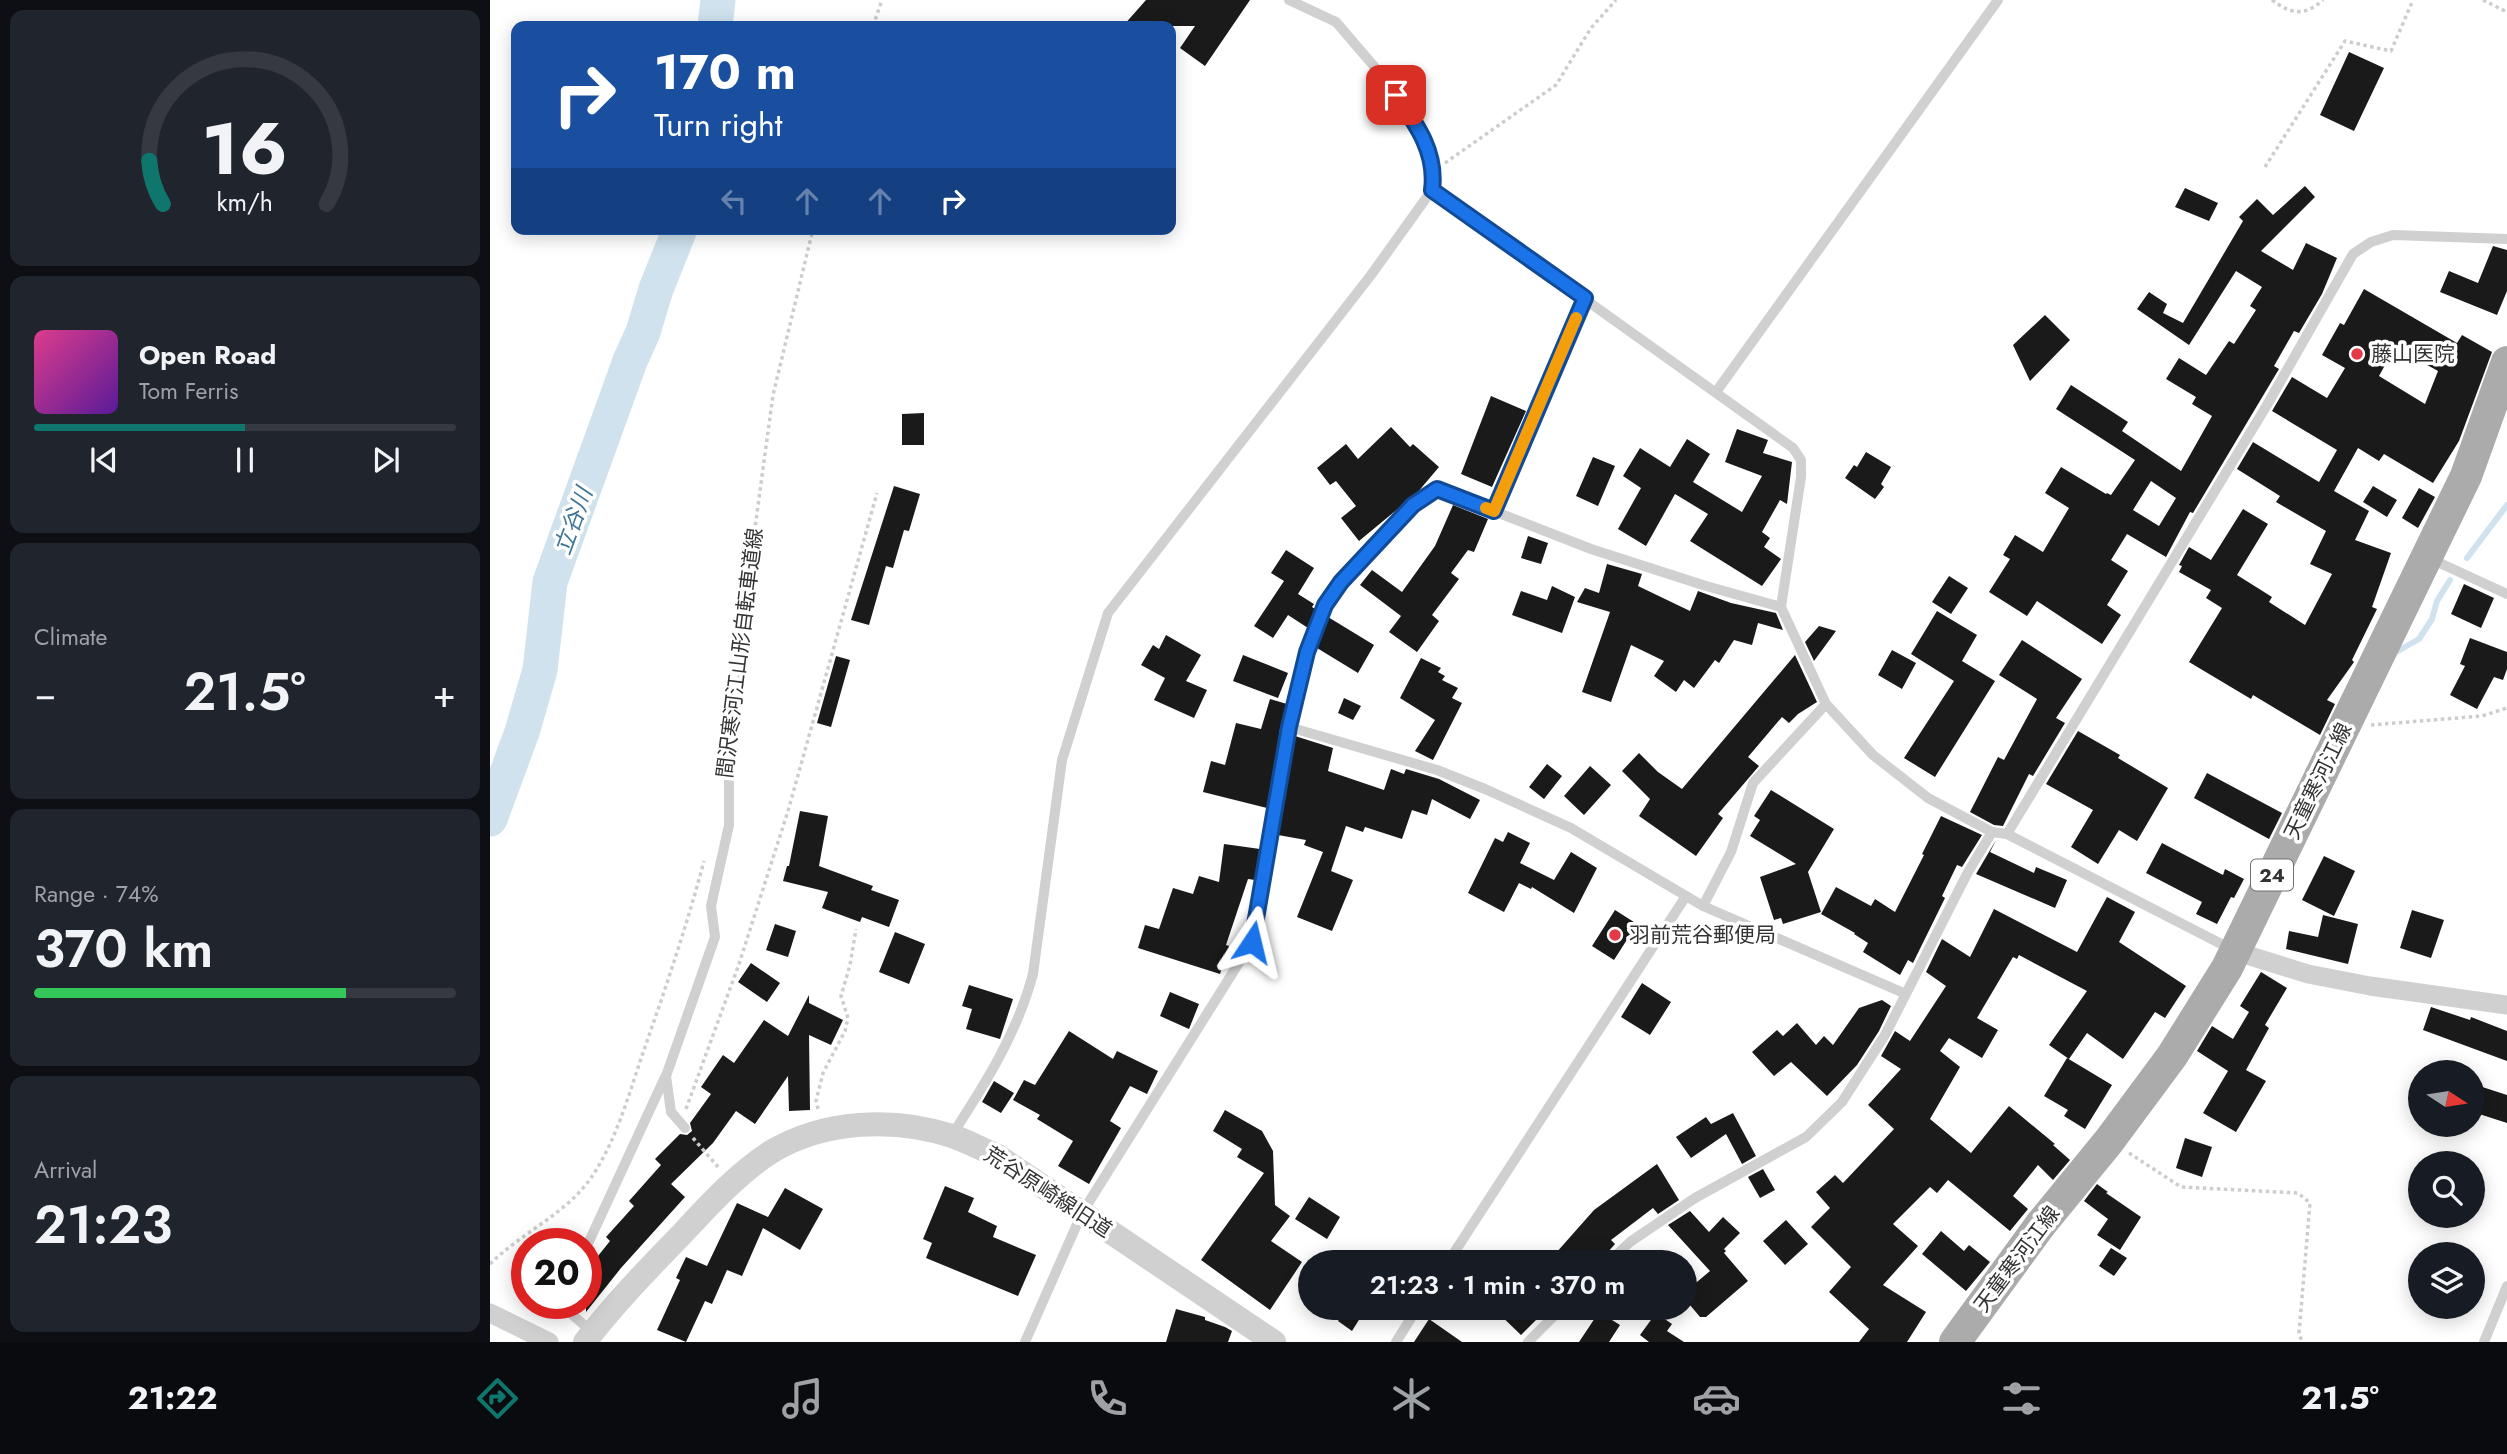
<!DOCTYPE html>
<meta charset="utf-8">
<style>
:root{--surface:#171b24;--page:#20242c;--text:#f1f3f6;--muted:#9ea1a6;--line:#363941;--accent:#0f766e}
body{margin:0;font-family:Jost,"Noto Sans JP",sans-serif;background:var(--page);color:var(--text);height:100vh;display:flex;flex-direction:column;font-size:26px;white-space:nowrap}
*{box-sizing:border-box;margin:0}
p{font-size:23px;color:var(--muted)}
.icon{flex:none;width:38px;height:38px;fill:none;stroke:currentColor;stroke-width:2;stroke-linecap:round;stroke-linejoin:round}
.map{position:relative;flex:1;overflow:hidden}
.drawer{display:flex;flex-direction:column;gap:10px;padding:10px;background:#0d0f14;width:490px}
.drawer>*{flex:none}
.hud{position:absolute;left:21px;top:21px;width:665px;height:214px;border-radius:14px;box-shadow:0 4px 18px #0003;background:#1a4fa0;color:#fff;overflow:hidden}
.needle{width:46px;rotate:102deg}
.fabs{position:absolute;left:1918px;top:1060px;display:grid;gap:14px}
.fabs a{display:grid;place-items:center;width:77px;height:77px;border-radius:50%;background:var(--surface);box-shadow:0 4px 18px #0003;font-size:35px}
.speed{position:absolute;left:21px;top:1228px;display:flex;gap:14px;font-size:35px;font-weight:700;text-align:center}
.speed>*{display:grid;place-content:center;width:91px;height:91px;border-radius:50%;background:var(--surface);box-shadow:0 4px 18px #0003;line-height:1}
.speed .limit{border:10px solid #d22;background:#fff;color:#111}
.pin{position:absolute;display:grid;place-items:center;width:60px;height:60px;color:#fff;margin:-30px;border-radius:14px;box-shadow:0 4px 10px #0006}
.me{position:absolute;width:77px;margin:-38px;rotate:10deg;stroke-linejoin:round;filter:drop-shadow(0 0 5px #0008)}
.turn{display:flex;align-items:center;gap:24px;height:147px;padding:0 28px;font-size:32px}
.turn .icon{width:91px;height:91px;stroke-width:2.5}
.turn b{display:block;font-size:49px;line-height:60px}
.lanes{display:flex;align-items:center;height:66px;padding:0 28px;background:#0003;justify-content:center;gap:35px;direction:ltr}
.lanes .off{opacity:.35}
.big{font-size:52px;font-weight:600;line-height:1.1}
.drawer .widget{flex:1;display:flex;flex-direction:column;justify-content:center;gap:10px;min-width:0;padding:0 24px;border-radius:14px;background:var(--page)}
.drawer .dial{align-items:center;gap:0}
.dial svg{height:182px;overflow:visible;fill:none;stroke:var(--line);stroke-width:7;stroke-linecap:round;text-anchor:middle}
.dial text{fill:var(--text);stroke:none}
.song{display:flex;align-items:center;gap:21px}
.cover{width:84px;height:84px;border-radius:10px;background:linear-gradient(135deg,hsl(330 70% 55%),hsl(270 70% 35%))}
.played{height:7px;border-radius:4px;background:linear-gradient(90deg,var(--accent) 50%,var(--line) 50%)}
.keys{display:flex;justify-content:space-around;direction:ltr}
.heat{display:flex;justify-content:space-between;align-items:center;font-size:38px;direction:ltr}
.charge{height:10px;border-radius:5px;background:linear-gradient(90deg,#34c759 74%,var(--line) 0)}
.trip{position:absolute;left:808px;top:1250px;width:399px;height:70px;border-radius:35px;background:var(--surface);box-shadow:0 4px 18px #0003;font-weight:600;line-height:70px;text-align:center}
.menu{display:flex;height:112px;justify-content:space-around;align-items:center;background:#090b0e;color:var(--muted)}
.menu .icon{width:49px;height:49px}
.menu .selected{color:var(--accent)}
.menu b{font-size:32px;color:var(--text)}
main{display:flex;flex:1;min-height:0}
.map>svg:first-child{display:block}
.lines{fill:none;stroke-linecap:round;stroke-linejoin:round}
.stream{stroke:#cfe2ee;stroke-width:6}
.river{stroke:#cfe2ee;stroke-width:35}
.building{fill:#1a1a1a;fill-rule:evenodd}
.path{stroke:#cdcdcd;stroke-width:3.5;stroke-dasharray:3.5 3.5;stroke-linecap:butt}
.service{stroke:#d0d0d0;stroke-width:10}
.minor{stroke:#d0d0d0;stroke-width:19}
.tertiary{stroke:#d0d0d0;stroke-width:24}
.primary{stroke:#ababab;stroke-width:32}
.route-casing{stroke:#114b97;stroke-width:18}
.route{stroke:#1a73e8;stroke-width:12}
.slow{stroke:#f59e0b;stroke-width:12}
.poi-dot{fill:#e63946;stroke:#fff;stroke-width:2.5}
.labels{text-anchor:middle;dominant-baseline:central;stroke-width:7;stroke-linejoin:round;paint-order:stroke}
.shield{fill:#fff;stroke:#707070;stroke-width:2}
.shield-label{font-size:19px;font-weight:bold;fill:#333}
.poi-label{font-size:21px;fill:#333;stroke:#fff;text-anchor:start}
.street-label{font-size:21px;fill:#333;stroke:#fff}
.water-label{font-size:23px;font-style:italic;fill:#3f7597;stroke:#fff}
</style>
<main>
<section class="drawer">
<div class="widget dial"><svg viewBox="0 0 100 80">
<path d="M14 69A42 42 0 1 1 86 69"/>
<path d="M14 69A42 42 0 0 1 8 50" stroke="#0f766e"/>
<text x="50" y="56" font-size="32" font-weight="700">16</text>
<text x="50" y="72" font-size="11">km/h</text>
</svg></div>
<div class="widget">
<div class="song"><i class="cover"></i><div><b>Open Road</b><p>Tom Ferris</p></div></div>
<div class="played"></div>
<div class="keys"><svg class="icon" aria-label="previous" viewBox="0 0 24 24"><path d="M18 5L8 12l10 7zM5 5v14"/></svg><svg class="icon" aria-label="pause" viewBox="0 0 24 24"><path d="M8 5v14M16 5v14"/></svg><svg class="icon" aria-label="next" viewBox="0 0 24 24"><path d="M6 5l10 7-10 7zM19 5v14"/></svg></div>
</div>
<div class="widget"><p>Climate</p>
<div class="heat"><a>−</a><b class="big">21.5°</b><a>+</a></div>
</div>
<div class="widget"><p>Range · 74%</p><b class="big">370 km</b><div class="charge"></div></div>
<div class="widget"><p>Arrival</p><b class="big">21:23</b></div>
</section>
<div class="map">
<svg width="2017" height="1342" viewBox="0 0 2017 1342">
<rect width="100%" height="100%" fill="#fff"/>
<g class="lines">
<path class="stream" d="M1977,558L2017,505
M1908,651L1929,639L1942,619L1947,601L1960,580"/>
<path class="river" d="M225,26L228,0
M0,819L32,732L50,670L60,582L140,361L153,332L166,289L190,229"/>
</g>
<path class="building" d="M656,0H760L715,66L690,48L705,26H633Z
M1859,52L1894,68L1864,131L1830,115Z
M1815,186L1825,197L1771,251L1803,270L1816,243L1847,258L1832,294L1809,333L1804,331L1784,366L1789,369L1703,513L1700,512L1676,557L1637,534L1621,560L1638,571L1617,605L1631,615L1612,644L1547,601L1537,616L1499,592L1520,559L1513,555L1525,535L1553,552L1579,508L1555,493L1571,467L1616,494L1617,493L1621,495L1645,460L1566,409L1581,385L1638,422L1632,431L1691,471L1722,416L1702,404L1706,397L1676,379L1689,358L1716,375L1739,341L1744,344L1766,310L1760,306L1772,287L1746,271L1699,345L1647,309L1659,292L1677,304L1673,313L1693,323L1753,221L1749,217L1767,199L1783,215ZM1661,481L1686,498L1669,526L1643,510Z
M1695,188L1728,203L1719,221L1685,207Z
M2003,246L2017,250V291L2007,315L1950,292L1959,271L1988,283Z
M1874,289L1967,343L1972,335L2002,352L1969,441L1943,483L1894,454L1889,461L1868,448L1844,491L1879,511L1865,540L1901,553L1882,607L1887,609L1862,660L1864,662L1837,700L1845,704L1830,735L1763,695L1761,699L1699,662L1732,608L1716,598L1721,590L1689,572L1692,566L1689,565L1699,547L1721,560L1753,509L1778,524L1747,575L1782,597L1779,602L1815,625L1842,574L1820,564L1836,531L1786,502L1790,496L1747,469L1763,442L1829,482L1847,450L1782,411L1802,377L1837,398L1855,368L1832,355L1850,323L1854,325ZM1905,347L1948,371L1935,404L1889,376Z
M1555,315L1580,340L1540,381L1523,345Z
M1001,396L1036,411L1002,487L971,474Z
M434,413V445H412V414Z
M901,427L920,447L923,444L949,467L927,493L869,541L851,518L866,506L846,481L840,485L827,468L856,444L868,459Z
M1247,429L1278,440L1273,453L1302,462L1297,504L1290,500L1272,532L1280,538L1274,547L1291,559L1272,586L1200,541L1218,514L1185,494L1156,546L1128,529L1151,488L1133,476L1150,448L1180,467L1197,439L1220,454L1203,482L1252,512L1272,476L1235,462Z
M1376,452L1401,467L1391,484L1394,487L1385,499L1355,478L1364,465L1367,467Z
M1103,457L1125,466L1108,506L1086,496Z
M404,486L430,494L419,531L414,530L403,568L396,566L379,625L361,620Z
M1883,486L1907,500L1897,517L1873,502Z
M1929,488L1945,497L1928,528L1912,518Z
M963,505L998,519L984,552L978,550L961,573L969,579L942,615L949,621L927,652L899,632L911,616L870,585L882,570L912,592L945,546Z
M1038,536L1058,543L1051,564L1031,558Z
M796,550L824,568L808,594L824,604L822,607L825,609L818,628L798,615L783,638L764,626L794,581L781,573Z
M1117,564L1152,574L1148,586L1200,611L1208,591L1241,603L1286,613L1293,630L1268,623L1262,645L1244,640L1229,663L1225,660L1204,688L1194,680L1186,692L1164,676L1174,661L1141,645L1121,702L1092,692L1120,612L1087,602L1095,588L1109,593Z
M1459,576L1478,588L1461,614L1442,602Z
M1974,584L2004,598L1991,628L1961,614Z
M1062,586L1085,597L1072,633L1022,615L1031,591L1057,600Z
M1447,611L1487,635L1472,661L1505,681L1445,777L1414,758L1464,681L1421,654Z
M838,617L884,645L868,673L827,648Z
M1329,626L1346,631L1324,661L1315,642Z
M676,635L711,655L696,681L717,690L704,718L664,700L675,678L651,665L663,645L669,649Z
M1980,638L2017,652V669L2013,680L2004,677L1987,709L1960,695L1975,666L1970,664Z
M1532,640L1592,679L1566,718L1575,723L1543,776L1539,774L1513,826L1504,825L1480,812L1508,757L1514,760L1547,699L1509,675Z
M1402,650L1426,663L1412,689L1388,675Z
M753,655L798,673L788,698L743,681Z
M1305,655L1327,702L1308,714L1299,723L1292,717L1258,757L1269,766L1228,814L1233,818L1206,856L1149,816L1160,799L1132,771L1149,753L1168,772L1192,789Z
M346,656L360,660L341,727L327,723Z
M931,658L951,668L948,672L955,676L952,680L968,688L962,698L972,703L943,760L925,751L945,720L910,698Z
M854,698L871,706L863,720L848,713Z
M780,699L797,704L789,733H790L777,808L713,792L721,761L735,765L746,723L771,729Z
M1588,731L1630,755L1628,758L1678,788L1647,841L1629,830L1608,864L1581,847L1603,810L1556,784Z
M805,736L843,748L838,771L894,790L901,769L914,774L916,769L949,779L990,800L980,819L942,799L937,815L922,810L912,839L875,827L873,832L856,826L841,871L863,880L842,931L807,917L833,852L814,845L816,840L788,835Z
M1057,764L1072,776L1054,799L1039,787Z
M1100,766L1121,785L1094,815L1074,796Z
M1717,773L1792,813L1779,839L1704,798Z
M1281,790L1344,829L1318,872L1331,912L1293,924L1291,918L1284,920L1270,877L1306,864L1260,836L1270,820L1264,816Z
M310,811L338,816L329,866L383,886L381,890L409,900L399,927L372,917L370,922L332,908L338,892L293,881L297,866H299Z
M1451,816L1492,835L1472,867L1467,865L1452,896L1455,898L1423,963L1418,960L1410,975L1373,952L1378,943L1364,934L1365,933L1331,914L1346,887L1381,906L1385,899L1405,912L1434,855L1432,854Z
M1018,832L1040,843L1030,863L1064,880L1081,852L1107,868L1084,913L1042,887L1041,889L1029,883L1014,912L978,893L1005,838L1013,842Z
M1506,840L1500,852L1544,873L1546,867L1577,880L1565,908L1486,874Z
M1672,843L1733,875L1735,869L1754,879L1744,898L1741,897L1727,924L1706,914L1712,902L1656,873Z
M734,844L770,849L765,880L758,879L736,945L739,946L730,974L648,948L655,925L669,929L683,888L703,894L709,876L729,882Z
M1834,856L1865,871L1844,916L1812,900Z
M1617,897L1645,912L1629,942L1696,986L1675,1018L1665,1012L1633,1059L1597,1033L1579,1059L1559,1045L1597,991L1529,955L1527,959L1523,957L1487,1018L1508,1030L1492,1058L1459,1038L1450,1051L1470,1067L1440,1119L1481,1153L1519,1106L1565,1144L1563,1145L1580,1160L1563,1180L1548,1165L1523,1196L1538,1209L1520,1231L1458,1180L1447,1193L1440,1187L1403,1224L1428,1246L1393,1285L1436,1312L1417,1342H1369L1379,1329L1339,1292L1361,1267L1321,1227L1340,1208L1326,1192L1345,1175L1353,1183L1404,1129L1378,1105L1411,1069L1391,1056L1405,1031L1420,1041L1456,986L1436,972L1452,939L1480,957L1504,909L1587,952Z
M1125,910L1147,924L1124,960L1102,946Z
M1922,910L1954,920L1941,958L1910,948Z
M1833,915L1868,924L1858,964L1796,949L1799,931L1828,937Z
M285,924L306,931L298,957L276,950Z
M405,932L435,944L419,984L389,972Z
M261,963L290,983L277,1002L248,982Z
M1771,972L1797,988L1775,1025L1779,1028L1756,1070L1776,1081L1746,1132L1713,1113L1738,1071L1707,1051L1722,1026L1743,1039L1759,1012L1750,1006Z
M1152,983L1181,1002L1160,1035L1131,1017Z
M479,985L523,999L510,1039L476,1029L482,1009L472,1006Z
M680,992L709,1004L699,1029L670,1016Z
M319,995V1003L353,1020L341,1045L319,1035L320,1110L299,1111L298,1076L265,1124L246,1111L223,1143L181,1184L195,1197L131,1268L96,1312V1271L120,1241L116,1237L144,1206L139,1201L171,1165L165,1159L190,1134L197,1135L202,1131L200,1123L221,1094L211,1087L233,1055L244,1063L274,1020L298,1036Z
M1392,1000L1401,1006L1389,1031L1367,1065L1337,1096L1301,1062L1284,1076L1262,1052L1287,1030L1293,1036L1307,1023L1326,1045L1334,1036L1343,1045L1369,1008Z
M1941,1007L1980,1020L1981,1017L2017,1031V1061L1933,1030Z
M579,1031L623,1059L627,1051L668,1071L657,1094L640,1086L620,1121L631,1128L599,1184L568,1166L583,1141L547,1119L550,1115L523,1100L534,1080L545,1085Z
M1577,1058L1622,1085L1595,1129L1574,1116L1578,1110L1554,1096Z
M504,1081L524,1093L511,1113L492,1102Z
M1983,1084L2017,1095V1123L1983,1112Z
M735,1110L772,1131L783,1151L785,1205L800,1216L781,1241L812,1262L780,1310L711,1260L774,1173L747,1157L752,1149L723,1131Z
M1243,1113L1266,1156L1252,1164L1236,1134L1201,1158L1186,1137L1216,1117L1221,1124Z
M1695,1138L1722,1147L1712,1177L1686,1168Z
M1167,1164L1189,1200L1168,1214L1163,1208L1121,1240L1125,1244L1109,1262H1058L1104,1210Z
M1273,1169L1285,1190L1270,1198L1258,1177Z
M1607,1184L1618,1192L1616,1193L1651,1217L1630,1250L1607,1235L1618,1219L1594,1201Z
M455,1186L484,1198L478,1212L507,1226L503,1237L546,1255L528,1296L436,1258L442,1243L433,1239Z
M295,1188L333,1209L310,1250L273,1228L252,1276L237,1270L222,1304L215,1301L196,1342L167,1330L190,1280L186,1278L196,1257L217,1266L247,1203L278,1217Z
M819,1197L850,1217L837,1239L805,1219Z
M1200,1211L1219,1232L1233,1217L1250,1233L1234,1249L1236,1251L1234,1253L1258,1281L1216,1317H1210L1195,1299V1292L1220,1271L1178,1225Z
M1296,1220L1318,1244L1295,1265L1273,1241Z
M1451,1231L1474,1251L1479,1245L1500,1262L1476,1291L1432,1254Z
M1621,1248L1637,1258L1624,1276L1609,1266Z
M857,1307H877L862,1331L848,1321Z
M1002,1307H1059L1031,1335Z
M686,1309L715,1317V1320L735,1327L742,1331L738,1342H676Z
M1109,1312L1130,1325L1119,1342H1089Z
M1166,1313L1182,1324L1177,1331L1194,1342H1159L1150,1335Z
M939,1319L972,1342H924Z"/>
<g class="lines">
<path class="path" d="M1782,0C1801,14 1814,17 1833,0
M1993,0L2017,12
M383,26L392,0
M955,163L1066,85L1101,28L1126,0
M1775,167L1855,41L1901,51L1923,0
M1881,725L1992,716L2017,708
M241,755L262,550L283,395L323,229
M196,1109L249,964L298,811L387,493
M328,1109L326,1101L333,1073L355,1031L358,1018L351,996L360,965L366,929
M203,1138L228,1167
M1639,1153L1691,1187L1808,1193L1820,1203L1809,1333L1812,1342
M0,1264C30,1234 72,1216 98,1182C126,1144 139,1093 154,1050C176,987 197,925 214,861"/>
<path class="service" d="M942,190L1303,448L1311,460V477L1291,607L1336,704L1383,755L1438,798L1502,832L1478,872L1395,1035L1352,1102L1316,1137L1205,1198L1140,1242L1119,1262
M1226,392L1508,0
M1004,511L1095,298
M1941,559L2017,594
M799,727L947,770L995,789L1081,828L1213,906L1416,994
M1502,832L1517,834L1743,950
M1517,834L1777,405L1863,254L1881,242L1903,235L2017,239
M1213,906L1241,852L1263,783L1336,704
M195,1128L181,1112L176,1076L225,937L221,906L239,825V769
M462,1135C495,1084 527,1034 543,974L572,760L618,613L881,275L942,190L945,170L929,128L895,79L846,22L799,0
M96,1248L175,1077
M958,1262L1196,896
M70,1304L102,1332
M535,1342L592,1213L762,942L799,727L817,652L835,605L851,582L923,504L947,489L1101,549L1216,586L1291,607
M906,1342L928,1307
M1038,1342L1073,1307
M1994,1342L2017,1286"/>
<path class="minor" d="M1744,951L1818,974L1880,986L2017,1005
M0,1313L59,1342"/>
<path class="tertiary" d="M95,1342C124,1304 158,1269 191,1235C217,1207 249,1172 281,1152C334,1120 404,1117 462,1136C477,1141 491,1149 506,1155L784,1342"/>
<path class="primary" d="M1465,1342L1551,1224L1619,1141L1682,1056L1737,968L1976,476L2017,362"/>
</g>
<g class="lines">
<g class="route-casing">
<path id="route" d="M762,942L799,727L817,652L835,605L851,582L923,505L947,489L1004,511L1095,298L942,190C947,153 927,125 906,95"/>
</g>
<use href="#route" class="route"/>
<path class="slow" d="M996,508L1004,511L1086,318"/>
</g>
<g class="poi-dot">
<circle cx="1867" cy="354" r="7"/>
<circle cx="1125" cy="935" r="7"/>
</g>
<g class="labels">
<rect class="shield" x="1761" y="859.5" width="42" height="31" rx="5"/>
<g class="shield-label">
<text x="1782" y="875">24</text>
</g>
<g class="poi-label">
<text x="1881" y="354">藤山医院</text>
<text x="1139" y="935">羽前荒谷郵便局</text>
</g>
<g class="street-label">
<text transform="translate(250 653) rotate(-83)">間沢寒河江山形自転車道線</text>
<text transform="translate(1828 781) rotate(-64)">天童寒河江線</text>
<text transform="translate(558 1192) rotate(33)">荒谷原崎線旧道</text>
<text transform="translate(1527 1259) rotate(-53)">天童寒河江線</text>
</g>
<g class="water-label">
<text transform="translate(83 521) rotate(-70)">立谷川</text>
</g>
</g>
</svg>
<div class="fabs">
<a><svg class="needle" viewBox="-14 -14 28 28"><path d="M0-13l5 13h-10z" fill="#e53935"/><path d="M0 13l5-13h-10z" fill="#9ea1a6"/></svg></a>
<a><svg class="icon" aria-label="search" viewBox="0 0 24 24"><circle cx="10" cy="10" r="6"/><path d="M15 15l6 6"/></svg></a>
<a><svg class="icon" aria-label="layers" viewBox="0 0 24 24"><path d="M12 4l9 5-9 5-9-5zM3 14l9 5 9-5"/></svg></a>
</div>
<div class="speed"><div class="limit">20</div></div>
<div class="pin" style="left:906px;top:95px;background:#d93025"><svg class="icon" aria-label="arrive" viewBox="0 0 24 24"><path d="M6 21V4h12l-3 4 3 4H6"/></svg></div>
<svg class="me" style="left:762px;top:942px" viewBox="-20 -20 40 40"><path d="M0-17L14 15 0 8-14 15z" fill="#1a73e8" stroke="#fff" stroke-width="4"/></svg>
<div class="trip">21:23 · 1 min · 370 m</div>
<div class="hud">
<div class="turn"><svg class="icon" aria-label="right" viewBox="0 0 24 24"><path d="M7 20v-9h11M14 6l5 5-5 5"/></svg><div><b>170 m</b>Turn right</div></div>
<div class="lanes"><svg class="icon off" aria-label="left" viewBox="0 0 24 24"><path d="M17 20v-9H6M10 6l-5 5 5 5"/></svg><svg class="icon off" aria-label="ahead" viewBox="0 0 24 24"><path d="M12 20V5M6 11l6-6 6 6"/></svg><svg class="icon off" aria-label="ahead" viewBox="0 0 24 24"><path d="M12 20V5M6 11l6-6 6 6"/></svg><svg class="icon" aria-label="right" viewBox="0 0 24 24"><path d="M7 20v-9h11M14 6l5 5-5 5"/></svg></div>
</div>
</div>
</main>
<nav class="menu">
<b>21:22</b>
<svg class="icon selected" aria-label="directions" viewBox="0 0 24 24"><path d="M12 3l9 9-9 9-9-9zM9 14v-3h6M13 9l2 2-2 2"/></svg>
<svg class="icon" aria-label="music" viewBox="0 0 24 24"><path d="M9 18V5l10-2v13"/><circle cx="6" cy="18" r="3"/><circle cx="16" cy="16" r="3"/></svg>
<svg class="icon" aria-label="phone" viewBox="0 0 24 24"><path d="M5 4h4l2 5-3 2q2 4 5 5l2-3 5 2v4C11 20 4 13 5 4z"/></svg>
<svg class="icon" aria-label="climate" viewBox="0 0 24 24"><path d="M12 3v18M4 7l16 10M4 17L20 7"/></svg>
<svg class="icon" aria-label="car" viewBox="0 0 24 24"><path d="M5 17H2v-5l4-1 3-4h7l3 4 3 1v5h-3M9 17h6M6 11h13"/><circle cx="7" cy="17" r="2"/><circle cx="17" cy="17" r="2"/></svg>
<svg class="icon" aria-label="filters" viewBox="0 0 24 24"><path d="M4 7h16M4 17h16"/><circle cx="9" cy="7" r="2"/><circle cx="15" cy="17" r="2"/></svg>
<b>21.5°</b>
</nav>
